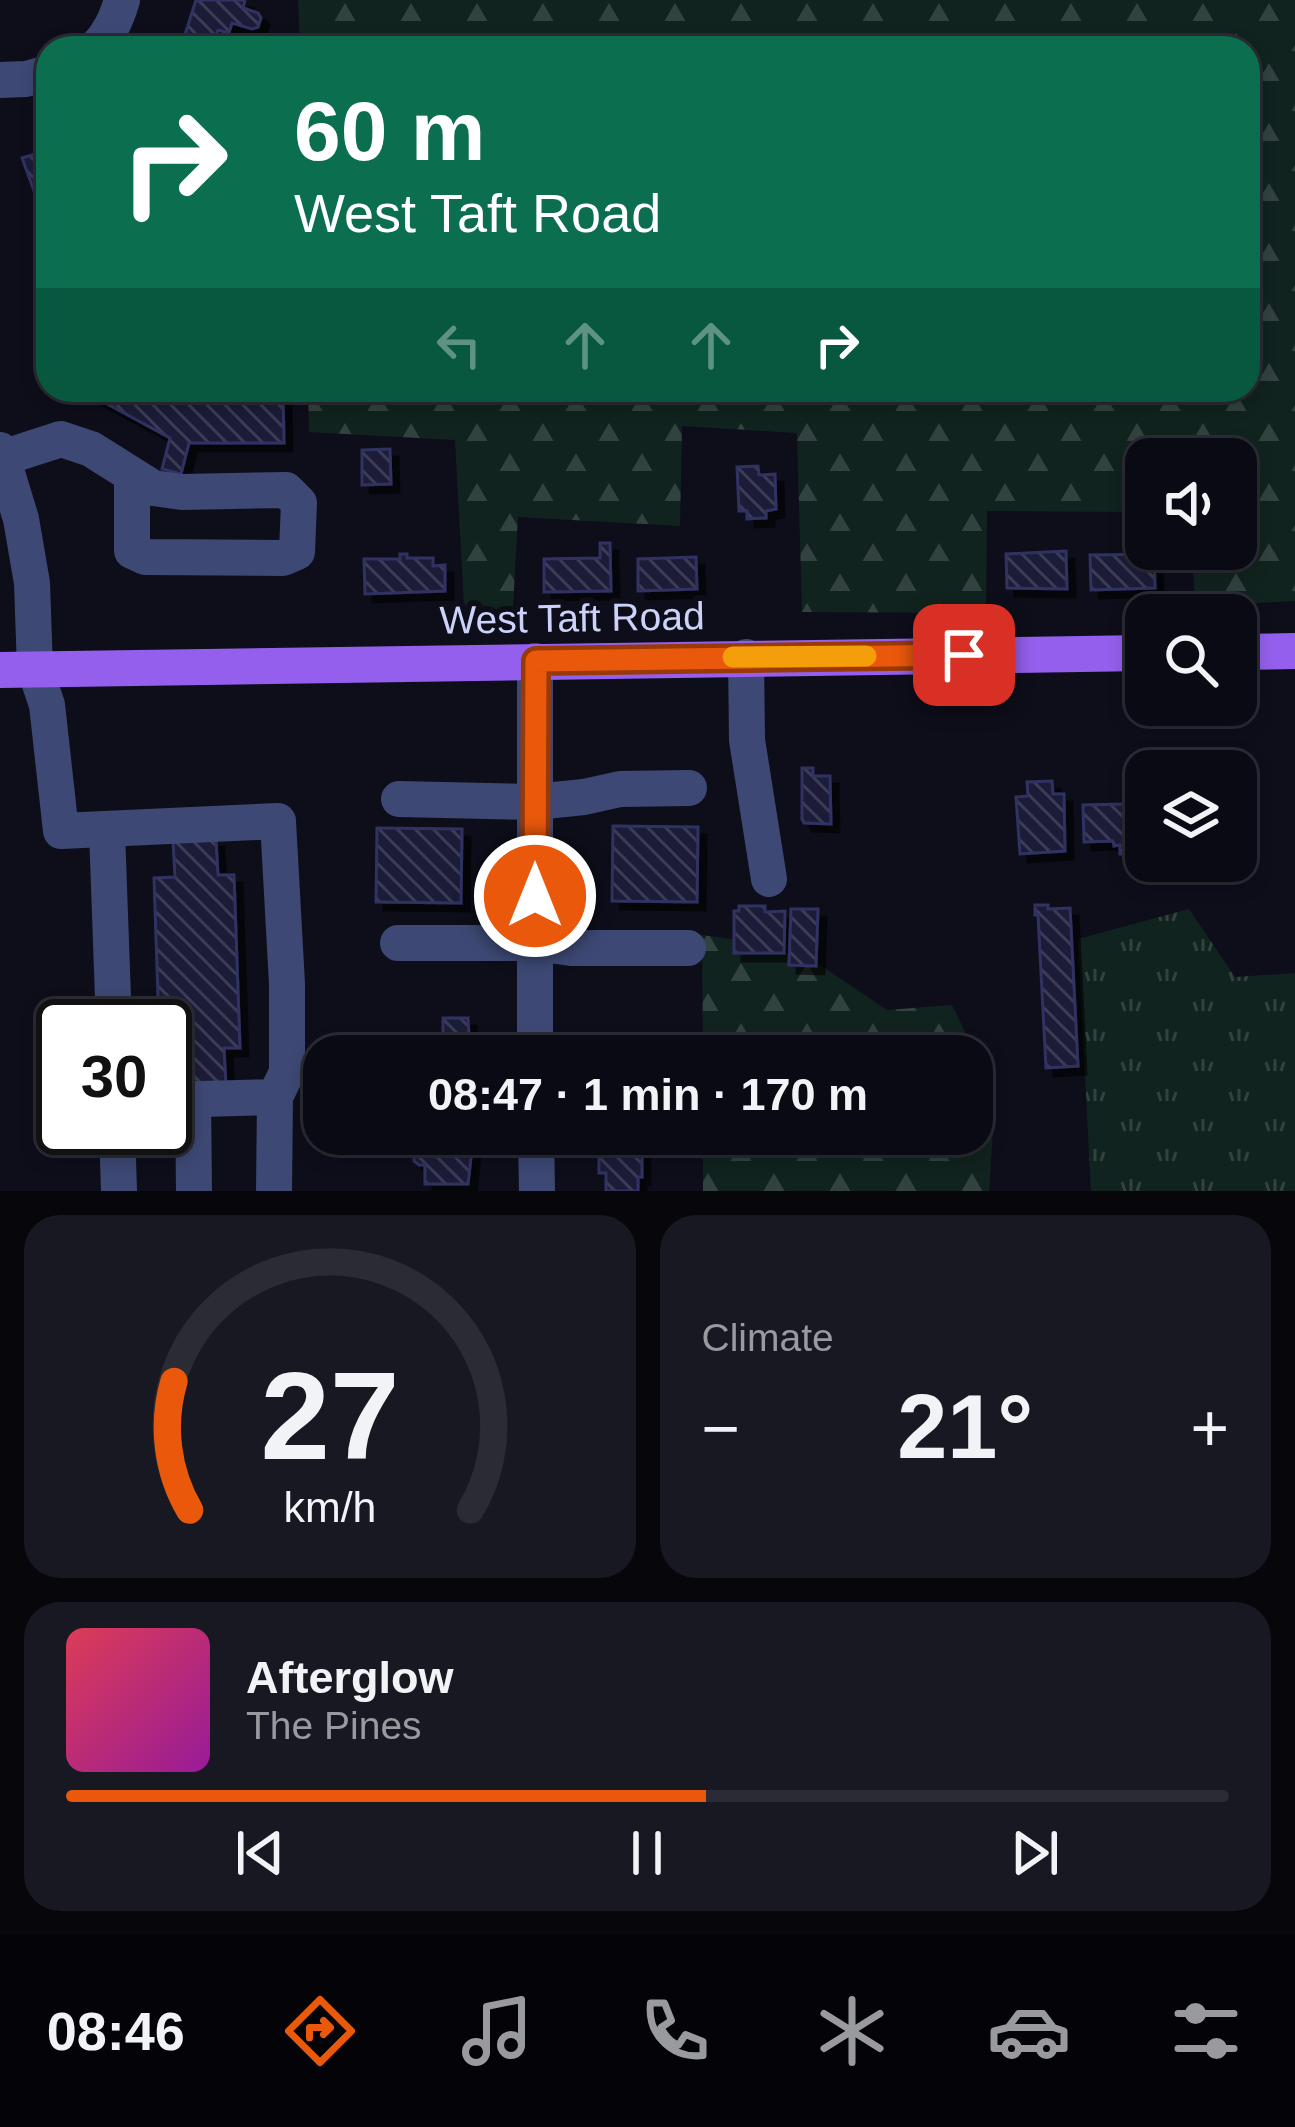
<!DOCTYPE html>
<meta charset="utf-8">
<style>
:root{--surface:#0a0a14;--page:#181822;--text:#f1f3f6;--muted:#999aa0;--line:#2a2b34;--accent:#ea580c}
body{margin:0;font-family:Helvetica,sans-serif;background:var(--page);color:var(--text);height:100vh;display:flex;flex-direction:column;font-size:45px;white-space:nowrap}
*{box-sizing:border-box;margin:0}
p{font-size:39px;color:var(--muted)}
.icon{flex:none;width:66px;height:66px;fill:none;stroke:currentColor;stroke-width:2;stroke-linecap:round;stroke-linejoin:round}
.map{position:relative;height:1191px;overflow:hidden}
.drawer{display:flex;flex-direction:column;gap:24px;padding:24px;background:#06060b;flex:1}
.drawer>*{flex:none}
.top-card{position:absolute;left:36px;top:36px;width:1224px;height:366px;border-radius:36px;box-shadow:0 6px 18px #0003,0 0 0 3px var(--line);background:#0b6e4f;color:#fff;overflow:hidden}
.buttons{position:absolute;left:1125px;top:438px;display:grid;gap:24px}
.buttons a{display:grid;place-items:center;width:132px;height:132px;border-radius:24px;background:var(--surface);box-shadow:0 6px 18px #0003,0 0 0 3px var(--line);font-size:60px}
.speed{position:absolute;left:36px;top:999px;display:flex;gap:24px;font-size:60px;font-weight:700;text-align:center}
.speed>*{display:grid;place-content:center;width:156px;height:156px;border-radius:50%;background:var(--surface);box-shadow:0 6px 18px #0003,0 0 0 3px var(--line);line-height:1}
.speed .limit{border:6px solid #111;border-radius:18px;background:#fff;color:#111}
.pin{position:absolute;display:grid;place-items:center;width:102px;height:102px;color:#fff;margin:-51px;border-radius:24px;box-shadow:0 6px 18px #0006}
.me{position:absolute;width:132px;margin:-66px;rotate:0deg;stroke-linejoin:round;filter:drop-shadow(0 0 9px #0008)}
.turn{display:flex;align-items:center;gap:42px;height:252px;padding:0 60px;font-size:54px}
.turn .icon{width:156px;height:156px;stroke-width:2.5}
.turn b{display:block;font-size:84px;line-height:102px}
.lanes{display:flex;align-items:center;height:114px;padding:0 60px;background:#0003;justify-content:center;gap:60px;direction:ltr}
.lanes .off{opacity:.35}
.big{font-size:90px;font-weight:600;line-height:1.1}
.drawer .card{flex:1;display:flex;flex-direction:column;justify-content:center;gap:18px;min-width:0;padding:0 42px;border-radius:36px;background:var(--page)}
.drawer .dial{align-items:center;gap:0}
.dial svg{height:312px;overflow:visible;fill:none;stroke:var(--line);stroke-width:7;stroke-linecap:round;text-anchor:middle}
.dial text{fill:var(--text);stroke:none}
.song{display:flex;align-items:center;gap:36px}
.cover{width:144px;height:144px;border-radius:18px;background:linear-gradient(135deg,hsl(350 70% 55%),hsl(300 70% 35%))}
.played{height:12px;border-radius:6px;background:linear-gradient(90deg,var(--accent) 55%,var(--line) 55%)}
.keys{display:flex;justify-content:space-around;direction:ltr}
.heat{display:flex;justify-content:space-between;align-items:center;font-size:66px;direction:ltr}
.drawer .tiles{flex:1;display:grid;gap:24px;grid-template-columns:1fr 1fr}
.card:last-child{grid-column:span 2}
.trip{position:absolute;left:303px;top:1035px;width:690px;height:120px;border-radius:36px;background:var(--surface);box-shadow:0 6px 18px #0003,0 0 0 3px var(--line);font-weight:600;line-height:120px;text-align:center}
.menu{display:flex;height:192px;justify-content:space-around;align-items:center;background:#040408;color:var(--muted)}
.menu .icon{width:84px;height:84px}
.menu .selected{color:var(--accent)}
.menu b{font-size:54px;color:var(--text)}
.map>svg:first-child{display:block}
.grass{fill:url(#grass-tufts)}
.forest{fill:url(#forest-firs)}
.building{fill:url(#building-back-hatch);stroke:#303262;stroke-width:3;filter:url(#shadow)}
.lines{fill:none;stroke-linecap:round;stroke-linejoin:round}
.minor{stroke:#3d4974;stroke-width:36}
.major{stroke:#945fed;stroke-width:36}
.route-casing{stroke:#983908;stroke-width:30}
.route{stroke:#ea580c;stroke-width:21}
.slow{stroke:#f59e0b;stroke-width:21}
.labels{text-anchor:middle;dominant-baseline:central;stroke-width:12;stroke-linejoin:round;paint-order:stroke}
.street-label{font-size:39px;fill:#ccd2f9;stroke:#0d0e1a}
</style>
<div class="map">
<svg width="1295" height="1191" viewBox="0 0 1295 1191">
<defs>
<pattern id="grass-tufts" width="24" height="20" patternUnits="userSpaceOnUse" patternTransform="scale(3)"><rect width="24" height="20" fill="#11231e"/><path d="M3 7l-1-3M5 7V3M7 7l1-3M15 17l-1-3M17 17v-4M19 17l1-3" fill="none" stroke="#32423f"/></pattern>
<pattern id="forest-firs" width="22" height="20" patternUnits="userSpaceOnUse" patternTransform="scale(3)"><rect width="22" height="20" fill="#11231e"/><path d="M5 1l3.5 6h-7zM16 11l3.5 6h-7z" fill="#32423f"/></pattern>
<pattern id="building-back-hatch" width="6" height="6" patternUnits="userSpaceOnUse" patternTransform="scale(3)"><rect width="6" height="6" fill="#1b1c39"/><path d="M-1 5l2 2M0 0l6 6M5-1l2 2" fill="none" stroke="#3b3c56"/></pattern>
<filter id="shadow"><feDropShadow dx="8" dy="8" stdDeviation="0" flood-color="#0009"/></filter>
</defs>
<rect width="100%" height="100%" fill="#0d0e1a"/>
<path class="grass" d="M1189,909L1235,977L1295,973V1191H1091L1078,939Z"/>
<path class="forest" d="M298,0H1295V601L1195,606L1192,549H1236V459H1146V512L987,511L986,613L802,612L797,433L682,426L680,526L518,517L512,624L465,623L455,440L309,432L308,390H1248V48H300Z
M702,935L759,943L823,967L887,1010L952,1005L974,1050L994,1115L989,1191H703V1134H972V1056H703Z"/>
<path class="building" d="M196,0H245L243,8L258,13L261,18L258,27L252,29L232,23L229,33L218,30L212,48H195L182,44Z
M48,150V195L37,199L22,158Z
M89,390H283L284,443H189L181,474L162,469L170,438L87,393Z
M390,449L391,484L362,485V450Z
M758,466L759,475L775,474L776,509L766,511V518L747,519V511H739L737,467Z
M600,543H610L611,591L544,592V559L600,558Z
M1066,551L1067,589L1007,588L1006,554Z
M400,554H407V558H433V566L445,565V591L365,594L364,559H400Z
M1154,554L1155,588L1091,590L1090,555Z
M696,557L697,589L638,591V559Z
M802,768H813V776H830L831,824L804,823L802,819Z
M1052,781L1053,794H1064L1065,851L1020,854L1016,797L1028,796L1027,782Z
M1124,795H1146V858H1134V854H1120V845L1114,846L1113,841L1084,842L1083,805L1124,804Z
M613,826L698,827L697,902L612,901Z
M377,828L462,829L461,903L376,902Z
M216,839L218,875H234L240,1048H224L226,1087L182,1088L181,1050L165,1051V1026H159L154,878L175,877L173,841Z
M1035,905H1048V909L1070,908L1078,1066L1046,1068L1038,915H1035Z
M739,906H765V912L785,911L784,953H734V911H739Z
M791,909H818L816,966L789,965Z
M443,1018H468L470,1056H387V1047L391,1043H413V1035H443Z
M630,1037H635V1040L652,1041V1056H599L600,1039L630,1040Z
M439,1134H465V1146L472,1149L468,1184H425V1165H419L414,1161V1148L418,1144L439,1145Z
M599,1134H642V1177H638V1191H606V1173H599Z"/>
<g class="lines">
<path class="minor" d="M96,48C110,33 116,20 122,0
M0,80L26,79L48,73
M0,450L21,519L32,583L35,669L47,705L61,831L278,821L287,984V1072L275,1097L274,1191
M2,458L61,439L91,449L153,488L182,492L286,490L299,503L297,552L283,558L145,557L132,551V475
M746,657L747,740L769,879
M399,799L535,802L584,797L620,789L689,788
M107,831L114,1026
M398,943H535L571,948H688
M535,1056V661
M193,1099L194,1191
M165,1100L275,1097
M117,1128L119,1191
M536,1134L537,1191"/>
<path class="major" d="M1236,652L1295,651
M0,670L1146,653"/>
</g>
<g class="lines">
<g class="route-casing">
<path id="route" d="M535,896L536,661L964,655"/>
</g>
<use href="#route" class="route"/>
<path class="slow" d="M733,657L866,656"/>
</g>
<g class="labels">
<g class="street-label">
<text transform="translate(572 618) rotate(-1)">West Taft Road</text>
</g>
</g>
</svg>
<div class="buttons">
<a><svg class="icon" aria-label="sound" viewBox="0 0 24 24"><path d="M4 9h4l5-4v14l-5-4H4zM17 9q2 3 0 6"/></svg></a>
<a><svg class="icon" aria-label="search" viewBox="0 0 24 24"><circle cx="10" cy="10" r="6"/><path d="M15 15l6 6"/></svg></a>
<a><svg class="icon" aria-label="layers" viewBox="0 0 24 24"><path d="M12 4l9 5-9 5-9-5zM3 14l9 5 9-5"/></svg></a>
</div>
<div class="speed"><div class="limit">30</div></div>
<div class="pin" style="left:964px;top:655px;background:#d93025"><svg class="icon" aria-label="arrive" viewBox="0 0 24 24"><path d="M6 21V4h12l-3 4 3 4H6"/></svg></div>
<svg class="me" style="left:535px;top:896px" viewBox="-20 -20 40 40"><circle r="17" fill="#ea580c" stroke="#fff" stroke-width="3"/><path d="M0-11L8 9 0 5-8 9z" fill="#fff"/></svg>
<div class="trip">08:47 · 1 min · 170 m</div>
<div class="top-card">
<div class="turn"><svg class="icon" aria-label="right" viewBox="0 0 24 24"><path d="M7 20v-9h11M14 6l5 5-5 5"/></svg><div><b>60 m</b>West Taft Road</div></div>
<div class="lanes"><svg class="icon off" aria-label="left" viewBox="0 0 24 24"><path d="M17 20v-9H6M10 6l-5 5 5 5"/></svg><svg class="icon off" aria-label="ahead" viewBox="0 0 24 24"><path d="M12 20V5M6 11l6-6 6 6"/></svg><svg class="icon off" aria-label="ahead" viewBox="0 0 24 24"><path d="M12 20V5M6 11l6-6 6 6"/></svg><svg class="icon" aria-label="right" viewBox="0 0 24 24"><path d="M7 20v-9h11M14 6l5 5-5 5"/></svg></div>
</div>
</div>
<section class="drawer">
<div class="tiles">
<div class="card dial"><svg viewBox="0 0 100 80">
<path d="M14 69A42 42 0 1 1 86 69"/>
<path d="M14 69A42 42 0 0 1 10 36" stroke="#ea580c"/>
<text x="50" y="56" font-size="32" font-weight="700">27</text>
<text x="50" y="72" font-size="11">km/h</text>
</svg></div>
<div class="card"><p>Climate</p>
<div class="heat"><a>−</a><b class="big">21°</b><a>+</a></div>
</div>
<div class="card">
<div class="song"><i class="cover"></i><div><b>Afterglow</b><p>The Pines</p></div></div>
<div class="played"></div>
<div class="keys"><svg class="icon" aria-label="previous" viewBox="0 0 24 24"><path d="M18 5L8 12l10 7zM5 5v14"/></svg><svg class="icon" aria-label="pause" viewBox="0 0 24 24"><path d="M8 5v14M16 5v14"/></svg><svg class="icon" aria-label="next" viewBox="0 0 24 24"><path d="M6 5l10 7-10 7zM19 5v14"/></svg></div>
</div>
</div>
</section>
<nav class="menu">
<b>08:46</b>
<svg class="icon selected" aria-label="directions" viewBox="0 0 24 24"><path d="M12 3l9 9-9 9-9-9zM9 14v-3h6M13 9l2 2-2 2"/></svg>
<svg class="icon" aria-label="music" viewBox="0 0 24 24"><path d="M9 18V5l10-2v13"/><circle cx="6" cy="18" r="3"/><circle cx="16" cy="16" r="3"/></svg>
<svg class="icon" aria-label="phone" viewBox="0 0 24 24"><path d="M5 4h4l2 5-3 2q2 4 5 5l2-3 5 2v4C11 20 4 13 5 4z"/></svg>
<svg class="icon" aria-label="climate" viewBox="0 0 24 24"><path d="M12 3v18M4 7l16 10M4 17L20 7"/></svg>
<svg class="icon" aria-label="car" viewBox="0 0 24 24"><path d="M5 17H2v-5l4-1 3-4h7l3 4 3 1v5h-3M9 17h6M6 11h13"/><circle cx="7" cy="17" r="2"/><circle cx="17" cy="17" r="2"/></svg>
<svg class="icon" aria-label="filters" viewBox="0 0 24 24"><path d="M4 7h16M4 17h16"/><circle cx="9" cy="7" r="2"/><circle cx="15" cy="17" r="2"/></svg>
</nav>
